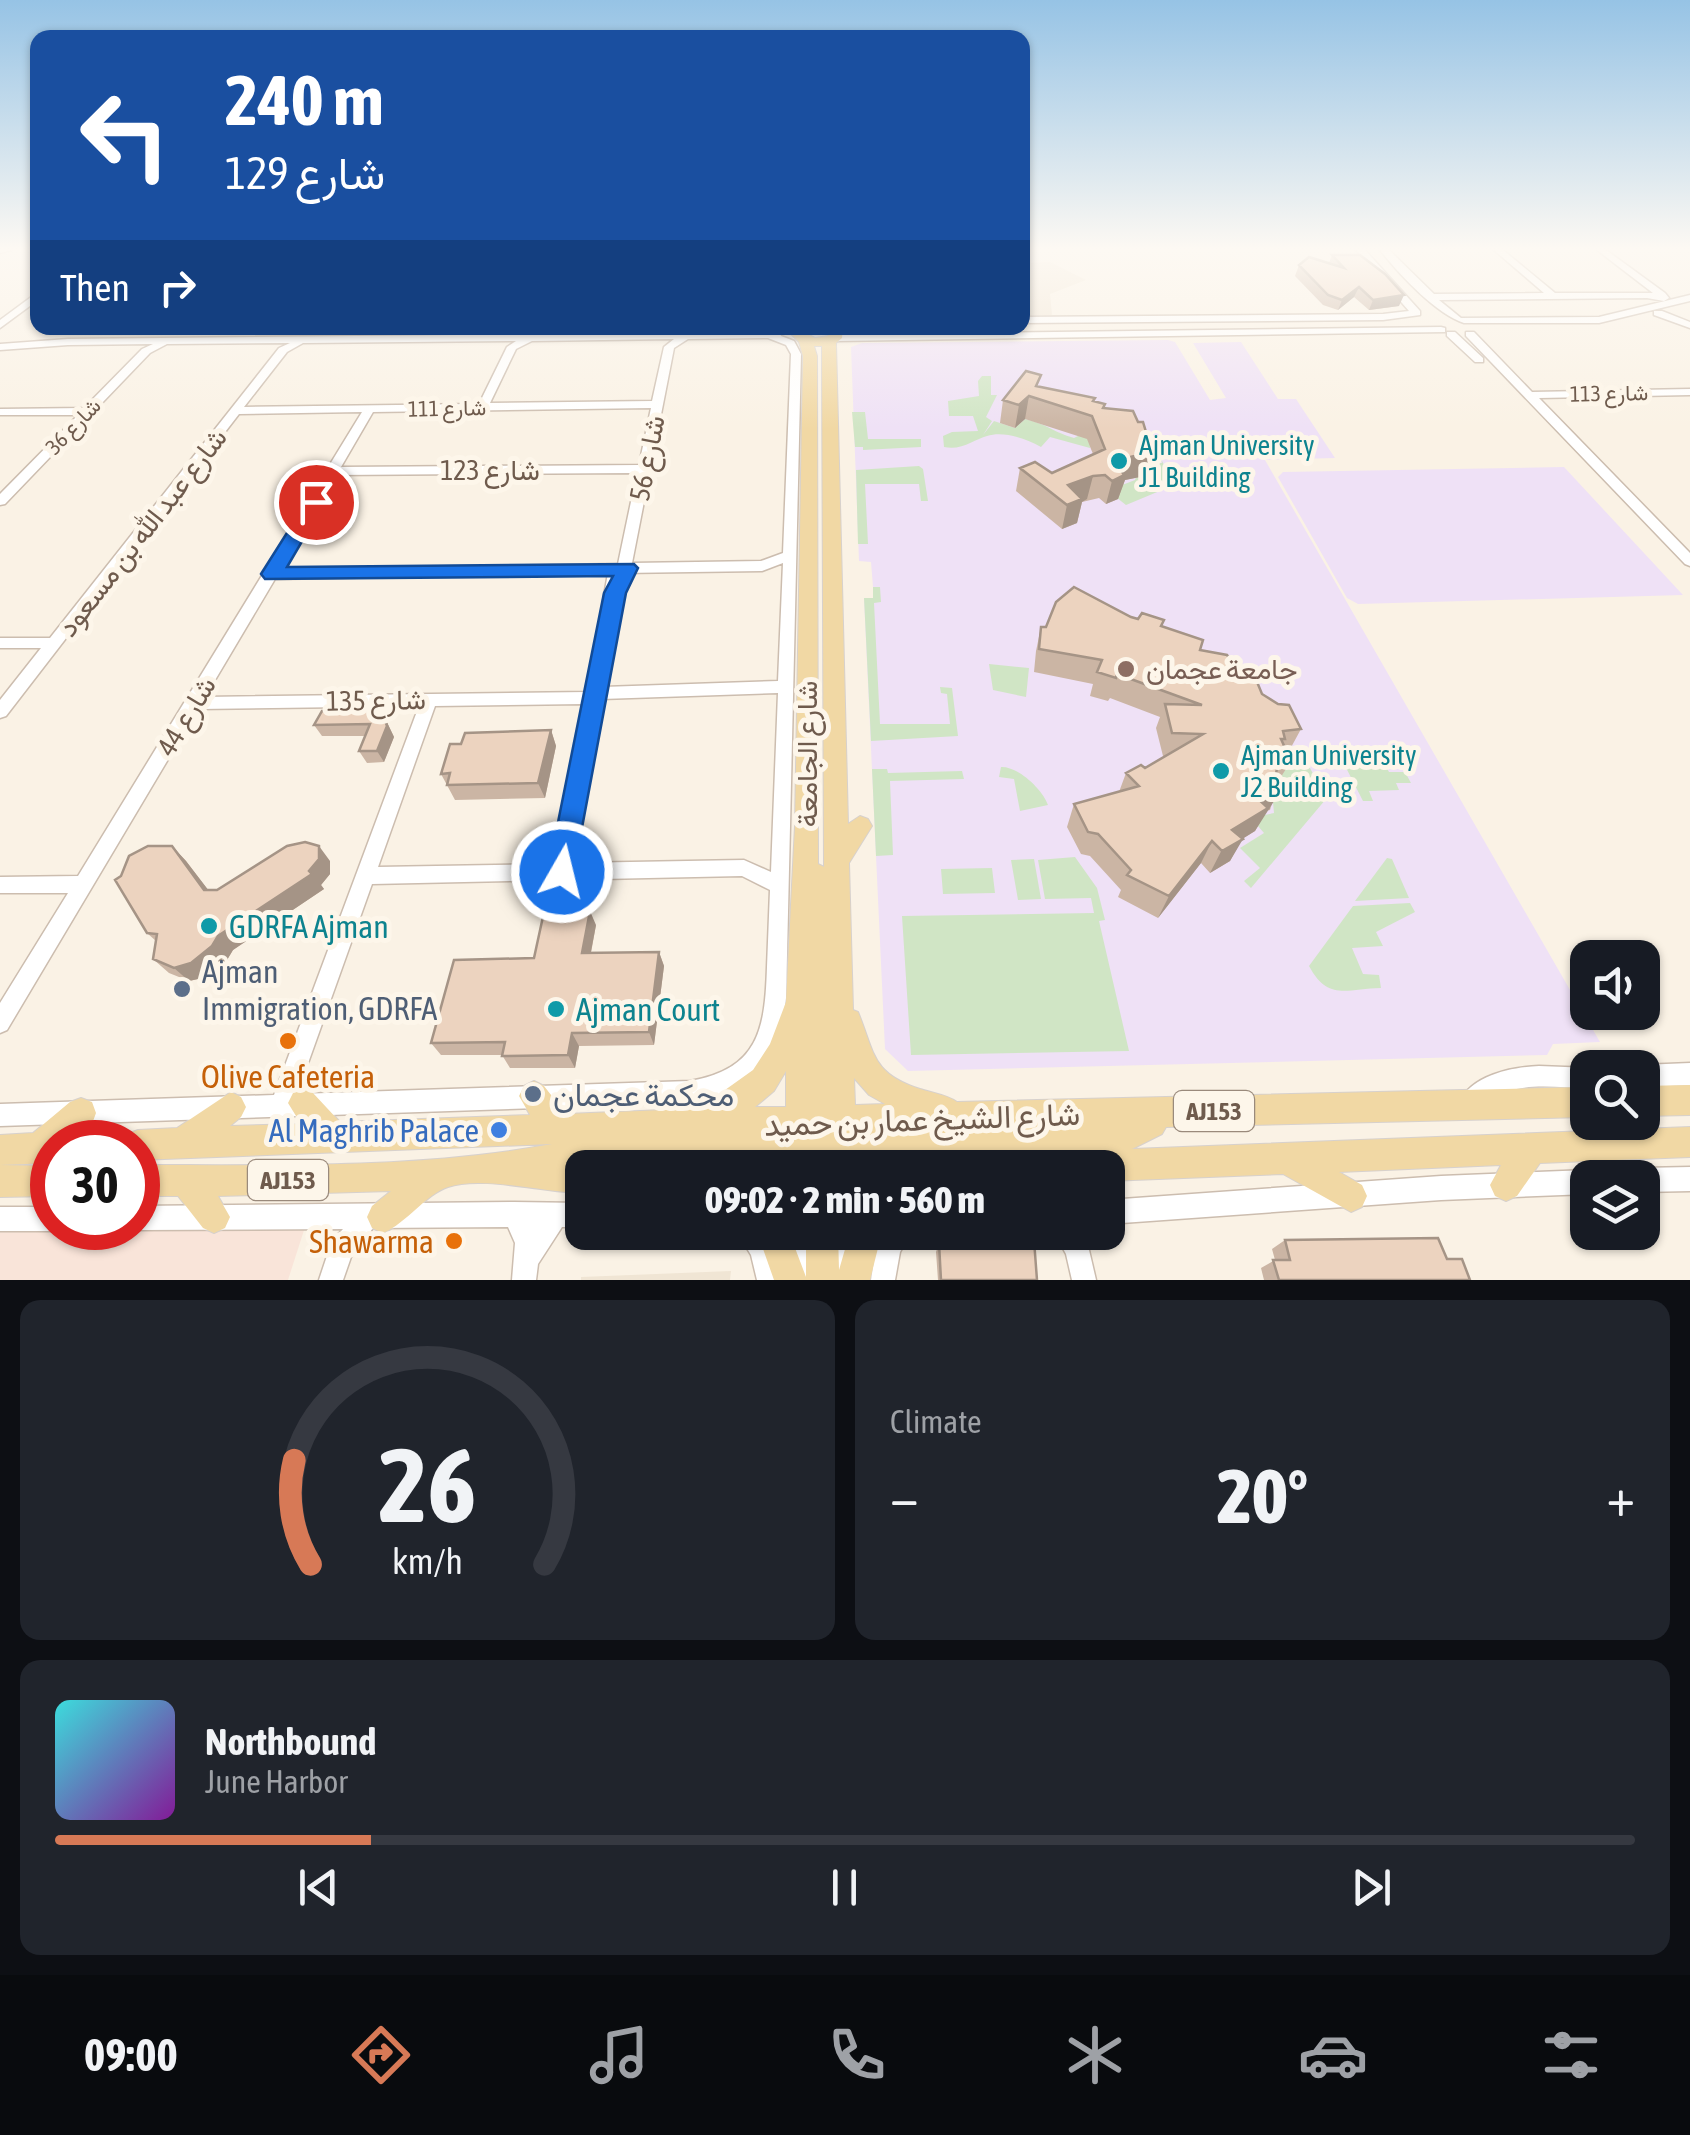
<!DOCTYPE html>
<meta charset="utf-8">
<style>
:root{--surface:#171b24;--page:#20242c;--text:#f1f3f6;--muted:#9ea1a6;--line:#363941;--accent:#d77956}
body{margin:0;font-family:"Asap Condensed",Vazirmatn,sans-serif;background:var(--page);color:var(--text);height:100vh;display:flex;flex-direction:column;font-size:38px;white-space:nowrap}
*{box-sizing:border-box;margin:0}
p{font-size:32px;color:var(--muted)}
.icon{flex:none;width:55px;height:55px;fill:none;stroke:currentColor;stroke-width:2;stroke-linecap:round;stroke-linejoin:round}
.map{position:relative;height:1280px;overflow:hidden}
.panel{display:flex;flex-direction:column;gap:20px;padding:20px;background:#0d0f14;flex:1}
.panel>*{flex:none}
.guide{position:absolute;left:30px;top:30px;width:1000px;height:305px;border-radius:20px;box-shadow:0 2px 8px #0004;background:#1a4fa0;color:#fff;overflow:hidden}
.fabs{position:absolute;left:1570px;top:940px;display:grid;gap:20px}
.fabs a{display:grid;place-items:center;width:90px;height:90px;border-radius:20px;background:var(--surface);box-shadow:0 2px 8px #0004;font-size:50px}
.speed{position:absolute;left:30px;top:1120px;display:flex;gap:20px;font-size:50px;font-weight:700;text-align:center}
.speed>*{display:grid;place-content:center;width:130px;height:130px;border-radius:50%;background:var(--surface);box-shadow:0 2px 8px #0004;line-height:1}
.speed .limit{border:15px solid #d22;background:#fff;color:#111}
.pin{position:absolute;display:grid;place-items:center;width:85px;height:85px;color:#fff;margin:-42px;border:5px solid #fff;border-radius:50%;box-shadow:0 2px 10px #0007}
.me{position:absolute;width:110px;margin:-55px;rotate:8deg;stroke-linejoin:round;filter:drop-shadow(0 0 8px #0008)}
.turn{display:flex;align-items:center;gap:35px;height:210px;padding:0 30px;font-size:45px}
.turn .icon{width:130px;height:130px;stroke-width:2.5}
.turn b{display:block;font-size:70px;line-height:85px}
.then{display:flex;align-items:center;height:95px;padding:0 30px;background:#0003;gap:20px;font-size:38px}
.big{font-size:75px;font-weight:800;line-height:1.1}
.panel .card{flex:1;display:flex;flex-direction:column;justify-content:center;gap:15px;min-width:0;padding:0 35px;border-radius:20px;background:var(--page)}
.panel .dial{align-items:center;gap:0}
.dial svg{height:260px;overflow:visible;fill:none;stroke:var(--line);stroke-width:7;stroke-linecap:round;text-anchor:middle}
.dial text{fill:var(--text);stroke:none}
.song{display:flex;align-items:center;gap:30px}
.cover{width:120px;height:120px;border-radius:15px;background:linear-gradient(135deg,hsl(180 70% 55%),hsl(290 70% 35%))}
.played{height:10px;border-radius:5px;background:linear-gradient(90deg,var(--accent) 20%,var(--line) 20%)}
.keys{display:flex;justify-content:space-around;direction:ltr}
.heat{display:flex;justify-content:space-between;align-items:center;font-size:55px;direction:ltr}
.panel .tiles{flex:1;display:grid;gap:20px;grid-template-columns:1fr 1fr}
.card:last-child{grid-column:span 2}
.trip{position:absolute;left:565px;top:1150px;width:560px;height:100px;border-radius:20px;background:var(--surface);box-shadow:0 2px 8px #0004;font-weight:800;line-height:100px;text-align:center}
.tab-bar{display:flex;height:160px;justify-content:space-around;align-items:center;background:#090b0e;color:var(--muted)}
.tab-bar .icon{width:70px;height:70px}
.tab-bar .current{color:var(--accent)}
.tab-bar b{font-size:45px;color:var(--text)}
.map>svg:first-child{display:block}
.residential{fill:#f0e5d4}
.commercial{fill:#f9e4d9}
.education{fill:#efe1f6}
.green{fill:#d0e5c5}
.lines{fill:none;stroke-linecap:round;stroke-linejoin:round}
.minor-casing{stroke:#ccbdaf;stroke-width:3}
.major-casing{stroke:#d7d1cd;stroke-width:2}
.minor{fill:#fff;fill-rule:evenodd}
.major{fill:#f1d8a4;fill-rule:evenodd}
.wall{fill:#cbb5a4}
.shaded-wall{fill:#a59486}
.building{fill:#ecd3bf;stroke:#a59486;stroke-width:2.5}
.route{fill:#1a73e8;stroke:#114b97;stroke-width:2.5}
.culture-dot{fill:#0f9aa8;stroke:#fdf6ea;stroke-width:4}
.education-dot{fill:#8d6e63;stroke:#fdf6ea;stroke-width:4}
.service-dot{fill:#5c6f8a;stroke:#fdf6ea;stroke-width:4}
.food-dot{fill:#e8710a;stroke:#fdf6ea;stroke-width:4}
.shop-dot{fill:#3f7fe0;stroke:#fdf6ea;stroke-width:4}
.labels{text-anchor:middle;dominant-baseline:central;stroke-width:10;stroke-linejoin:round;paint-order:stroke}
.far-street-label{font-size:22px;fill:#6f5b4d;stroke:#fdf6ea}
.shield{fill:#fdf6ea;stroke:#9a8a7c;stroke-width:2.5}
.shield-label{font-size:25px;font-weight:bold;fill:#6f5b4d}
.culture-label{font-size:28px;fill:#0d838f;stroke:#fdf6ea;text-anchor:start}
.street-label{font-size:28px;fill:#6f5b4d;stroke:#fdf6ea}
.education-label{font-size:28px;fill:#785e54;stroke:#fdf6ea;text-anchor:start}
.near-culture-label{font-size:32px;fill:#0d838f;stroke:#fdf6ea;text-anchor:start}
.near-service-label{font-size:32px;fill:#4e5e75;stroke:#fdf6ea;text-anchor:start}
.near-food-label{font-size:32px;fill:#c56008;stroke:#fdf6ea}
.near-street-label{font-size:32px;fill:#6f5b4d;stroke:#fdf6ea}
.near-shop-label{font-size:32px;fill:#366cbe;stroke:#fdf6ea;text-anchor:end}
</style>
<div class="map">
<svg width="1690" height="1280" viewBox="0 0 1690 1280">
<rect width="100%" height="100%" fill="#faf2e5"/>
<path class="residential" d="M1050,262L1086,280L1050,294L1052,315L1023,316V263Z
M731,1271L730,1280H581V1277Z"/>
<path class="commercial" d="M306,1224L288,1280H0V1229Z"/>
<path class="education" d="M1168,340L1175,342L1210,400L1226,398L1193,343L1241,342L1278,399H1296L1335,458L1265,460L1600,1042L1553,1044L1547,1055L908,1071L885,1049L864,598H873V587L871,562L859,561L851,347L862,343Z
M1564,467L1683,595L1358,604L1347,598L1278,477L1283,472Z"/>
<path class="green" d="M982,376H991V395H997L986,417L992,421L983,435L994,421L1015,428L1025,419C1049,425 1053,432 1074,438L1082,434L1093,437L1090,448L1050,437L1041,447C1026,438 1003,431 987,436C975,439 962,451 944,447L943,436L952,432L978,431L973,416H949L948,401L979,396L978,381Z
M852,412H865L868,439H921V447L863,450V447H855Z
M1161,459L1174,485L1126,505L1112,494V489L1135,480L1140,463H1162Z
M919,466L923,469L928,501H921L919,484H865L868,544H858L856,470Z
M873,587H880L881,602L874,603L880,724H950L947,694L941,693L940,687L952,688L958,736L871,741L864,598H873Z
M989,664L1029,668L1026,697L993,690Z
M1379,753L1389,772H1405L1411,783H1396L1399,790L1369,791L1373,801H1363L1339,754Z
M1277,766H1309L1326,799L1251,888L1244,881L1260,868L1240,848L1264,833L1257,825L1260,816L1274,813L1272,792L1285,788Z
M1001,767C1018,766 1043,790 1048,805L1020,811L1014,779L999,777Z
M872,769H887L888,773L962,771L964,779L890,781L893,855L876,856Z
M1075,857L1097,888L1105,920L1099,921L1129,1051L911,1055L902,916L1094,913L1091,898L1045,899L1038,860Z
M1387,858L1392,859L1409,898L1355,901Z
M1034,859L1041,899L1018,900L1011,860Z
M992,868L995,893L943,894L941,869Z
M1410,903L1415,912L1376,932L1383,946L1352,948L1363,974L1379,975L1381,988C1345,989 1328,1001 1309,966L1353,906Z"/>
<g class="lines">
<g class="minor-casing">
<path id="minor" d="M0,250H11L0,253Z
M1356,250H1365L1420,311V315L1383,320L1022,323V317L1383,314L1409,311Z
M1380,250H1389L1434,294L1544,293L1494,250H1503L1555,293H1653L1597,250H1606L1665,293L1669,298L1664,301L1647,298L1439,300L1461,318L1599,317L1690,295V301L1599,323H1464C1436,314 1399,274 1380,250Z
M38,292V300L0,328V320Z
M1654,311H1662L1690,322V328L1654,315Z
M1441,327L1445,328V332L835,341L830,338L835,335Z
M761,328H801L796,331L770,332L780,333L781,336L794,341L801,354L786,998C778,1061 754,1092 690,1103L0,1126V1104L274,1095L419,706L198,709L7,1030L0,1033V1003L68,893H0V877L78,876L362,412L239,414L6,716L0,718V700L41,648H0V638H50L279,348L290,343L167,344L150,353L5,504L0,505V494L78,415H0V409L84,408L142,349L153,344L68,345L0,350V344L68,339L762,332ZM768,338L786,345L791,354L783,553L761,561L632,563L674,348L688,339ZM674,339L664,347L652,401L490,403L516,349L532,341ZM516,341L507,347L479,404L244,407L287,352L303,343ZM651,408L639,465L341,467L373,412ZM637,473L618,564L280,569L336,475ZM783,563L778,681L603,687L622,573L762,571ZM608,573L587,692L205,697L275,579ZM778,693L771,872L744,860L574,863L602,699ZM584,704L555,864L378,867L435,706ZM742,876L770,890C769,916 768,941 767,967C765,1029 759,1069 690,1081L297,1094L372,884Z
M1447,332H1455L1483,358V362H1475L1447,336Z
M1466,332H1474L1532,392L1690,389V395L1539,398L1690,553V566L1685,564L1466,336Z
M1690,1063V1085L1642,1087V1068H1636L1642,1065Z
M1539,1066L1591,1068H1588V1088C1561,1088 1530,1083 1505,1092C1492,1097 1483,1109 1470,1114L1462,1111L1459,1103C1471,1075 1512,1067 1539,1066Z
M1690,1167V1191L1642,1192V1178H1631L1634,1172L1642,1168Z
M1588,1170L1596,1174L1598,1178H1588V1194L1441,1200L1108,1224V1200L1441,1176Z
M514,1202L582,1203V1227H562L538,1264L536,1280H512L515,1243L508,1227L373,1228L351,1257L343,1280H319L332,1241L343,1229L138,1230L132,1228H138V1206Z
M0,1207H52V1228H60L52,1231H0Z
M737,1232H764L774,1250L781,1280H757L751,1255Z
M789,1232H813L811,1280H787Z
M831,1232H855L856,1280H832Z
M884,1232H911L900,1252L895,1280H871L876,1248Z
M1054,1232H1080L1089,1250L1096,1280H1072L1066,1254Z"/>
</g>
<g class="major-casing">
<path id="major" d="M794,328H806L805,333L815,338L828,336L830,328H843L842,338L836,343L848,824L860,816L868,819L872,826L849,863L853,1010L858,1012C875,1053 871,1073 920,1089C933,1093 947,1095 957,1102L1588,1087V1117L1166,1127L1162,1134L1132,1149L1690,1127V1157L1540,1163L1517,1196L1506,1201L1495,1196L1490,1185L1501,1165L1339,1172L1362,1185L1367,1196L1362,1207L1351,1212L1283,1174L1108,1181V1168H1041L1045,1157L1053,1154L856,1161V1168H787V1163L582,1168V1193C544,1193 482,1175 448,1187C426,1194 407,1223 383,1233L372,1228L367,1217L372,1206L391,1191L218,1196L230,1217L225,1228L214,1233L203,1228L178,1196H138V1165C273,1165 420,1169 552,1144L138,1160V1142H124L127,1134L138,1130L177,1128L231,1092L241,1097L246,1107L241,1117L230,1126L301,1124L288,1103L293,1093L303,1088L313,1093L340,1122L530,1115L519,1096L524,1086L534,1081L544,1086L566,1114L689,1109L711,1100L753,1070L770,1044L786,1002L795,826L803,356L799,342L791,334ZM814,346H822L824,867L818,864L817,356ZM786,1071V1107H755L774,1091ZM854,1078L869,1095L885,1104L855,1105Z
M1690,1085V1115L1642,1116V1086Z
M81,1098L92,1102L96,1113L92,1124L69,1142H52V1163L0,1165V1135L33,1133L70,1102Z
M0,1165L52,1166V1196L0,1197Z
M757,1232H789L806,1277V1232H838L839,1270L850,1232H882L870,1280H774Z"/>
</g>
<use href="#minor" class="minor"/>
<use href="#major" class="major"/>
</g>
<path class="wall" d="M1332,255L1399,306L1369,310L1354,297L1338,310L1323,305L1295,276L1299,265L1329,263Z
M1039,386L1105,404L1104,408L1152,452L1145,476L1125,480L1118,499L1106,504L1099,498L1082,502L1077,523L1062,529L1016,491L1020,468L1052,473L1093,454L1087,439L1025,419L1015,428L1000,423L1003,400Z
M1131,617L1162,626L1243,677L1301,729L1288,753L1291,761L1279,780L1270,810L1266,811L1255,831L1242,839L1230,861L1210,873L1201,863L1158,918L1118,897L1121,890L1090,856L1081,854L1067,827L1074,804L1119,792L1126,773L1145,768L1165,756H1163L1156,728L1160,717L1110,698L1108,701L1090,696L1093,684L1034,672L1036,651L1041,627Z
M383,714L394,737L384,762L367,763L359,751L366,736H322L314,725Z
M551,730L556,746L545,798L455,800L441,774L461,744Z
M172,846L186,861L208,890H217L330,861V874L321,885L324,889L233,950L227,960L207,977L189,981L169,973L153,959L156,941L147,933Z
M596,925L591,953L659,952L664,966L654,1045L579,1046L575,1068H510L502,1055H441L431,1043L534,958Z
M1002,1240L1037,1280H938L936,1252L939,1243L972,1246L1000,1244Z
M1285,1240L1447,1259L1470,1280H1264L1261,1268L1275,1260L1272,1249Z"/>
<path class="shaded-wall" d="M1359,287L1354,297L1338,310L1342,300Z
M1404,295L1399,306L1369,310L1373,300Z
M1029,396L1025,419L1015,428L1019,405Z
M1152,452L1145,476L1125,480L1118,499L1106,504L1112,481L1118,465L1126,458Z
M1093,476L1087,499L1082,502L1077,523L1062,529L1067,505L1068,485Z
M383,714L394,737L384,762L377,751Z
M551,730L556,746L545,798L538,783Z
M1283,787L1255,831L1231,846L1243,839L1230,861L1210,873L1232,830L1255,796Z
M1212,841L1201,863L1158,918L1169,896Z
M172,846L186,861L219,904L204,890Z
M319,846L330,861V874L321,885L324,889L233,950L227,960L207,977L189,981L174,968L309,871Z
M590,911L596,925L588,967L582,953Z
M659,952L664,966L654,1045L649,1032Z
M572,1033L579,1046L575,1068L568,1055Z"/>
<path class="building" d="M1332,255H1360L1385,274L1404,295L1373,300L1359,287L1342,300L1328,295L1299,265L1309,257L1344,268Z
M1026,371L1041,375L1036,386L1095,398L1093,401L1105,404L1103,408L1133,411L1138,422H1143L1152,452L1126,458L1130,462L1118,465L1124,475L1112,481L1105,475L1093,476L1068,485L1082,499L1067,505L1020,468L1035,462L1052,473L1105,449L1092,416L1029,396L1019,405L1003,400Z
M1074,587L1131,617L1138,619L1142,613L1164,620L1161,626L1203,640L1200,650L1227,655L1243,677H1255L1262,694L1278,704L1289,705L1301,729L1283,731L1285,739H1281L1291,761L1278,762L1276,774L1283,787L1255,796L1268,808L1232,830L1243,839L1222,851L1212,841L1169,896L1127,875L1131,870L1098,834L1088,832L1074,804L1139,786L1126,773L1141,765L1145,768L1203,734L1172,733L1165,704L1202,705L1117,674L1116,678L1097,672L1102,660L1039,649L1041,627H1046L1056,602Z
M373,710L383,714L387,726L377,751H359L370,724L314,725L322,711Z
M551,730L538,783L447,785L450,773L441,774L450,744H461L465,733Z
M305,842L319,846V859L309,871L312,874L218,936L212,946L191,963L174,968L153,959L157,934L147,933L115,880L121,876L129,856L148,846H172L204,890H217L287,846Z
M590,911L582,953L659,952L649,1032L572,1033L568,1055L502,1056L505,1042L431,1043L454,960L534,958L544,912Z
M1438,1238L1447,1259H1462L1470,1280H1279L1273,1260H1290L1285,1240Z
M1002,1240H1034L1037,1280H941L939,1243L972,1241V1246L984,1241L1002,1244Z"/>
<linearGradient id="sky" x2="0" y2="1"><stop stop-color="#96c3e5"/><stop offset="0.58" stop-color="#fdf9f3"/><stop offset="1" stop-color="#fdf9f3" stop-opacity="0"/></linearGradient>
<rect width="1690" height="429" fill="url(#sky)"/>
<path class="route" d="M316,496L325,502L287,567L634,564L638,568L626,593L572,881L562,884L553,881L548,872L604,593L613,576L265,579L261,574L309,498Z"/>
<g class="culture-dot">
<circle cx="1119" cy="461" r="10"/>
<circle cx="1221" cy="771" r="10"/>
<circle cx="209" cy="926" r="10"/>
<circle cx="556" cy="1009" r="10"/>
</g>
<circle class="education-dot" cx="1126" cy="669" r="10"/>
<g class="service-dot">
<circle cx="182" cy="989" r="10"/>
<circle cx="533" cy="1094" r="10"/>
</g>
<g class="food-dot">
<circle cx="288" cy="1041" r="10"/>
<circle cx="454" cy="1241" r="10"/>
</g>
<circle class="shop-dot" cx="499" cy="1130" r="10"/>
<g class="labels">
<g class="far-street-label">
<text transform="translate(1609 393) rotate(-1)">شارع 113</text>
<text transform="translate(447 408) rotate(-1)">شارع 111</text>
<text transform="translate(73 426) rotate(-46)">شارع 36</text>
</g>
<g class="shield">
<rect x="1174" y="1091" width="80" height="40" rx="8"/>
<rect x="248" y="1160" width="80" height="40" rx="8"/>
</g>
<g class="shield-label">
<text x="1214" y="1111">AJ153</text>
<text x="288" y="1180">AJ153</text>
</g>
<g class="culture-label">
<text x="1139" y="445">Ajman University<tspan x="1139" dy="32">J1 Building</tspan></text>
<text x="1241" y="755">Ajman University<tspan x="1241" dy="32">J2 Building</tspan></text>
</g>
<g class="street-label">
<text transform="translate(647 458) rotate(-79)">شارع 56</text>
<text x="490" y="470">شارع 123</text>
<text transform="translate(142 532) rotate(-52)">شارع عبد الله بن مسعود</text>
<text transform="translate(376 700) rotate(-1)">شارع 135</text>
<text transform="translate(186 716) rotate(-59)">شارع 44</text>
<text transform="translate(807 754) rotate(-90)">شارع الجامعة</text>
</g>
<g class="education-label">
<text x="1146" y="669">جامعة عجمان</text>
</g>
<g class="near-culture-label">
<text x="229" y="926">GDRFA Ajman</text>
<text x="576" y="1009">Ajman Court</text>
</g>
<g class="near-service-label">
<text x="202" y="971">Ajman<tspan x="202" dy="37">Immigration, GDRFA</tspan></text>
<text x="553" y="1094">محكمة عجمان</text>
</g>
<g class="near-food-label">
<text x="288" y="1076">Olive Cafeteria</text>
<text x="434" y="1241" text-anchor="end">Shawarma</text>
</g>
<g class="near-street-label">
<text transform="translate(922 1119) rotate(-2)">شارع الشيخ عمار بن حميد</text>
</g>
<g class="near-shop-label">
<text x="479" y="1130">Al Maghrib Palace</text>
</g>
</g>
</svg>
<div class="fabs">
<a><svg class="icon" aria-label="sound" viewBox="0 0 24 24"><path d="M4 9h4l5-4v14l-5-4H4zM17 9q2 3 0 6"/></svg></a>
<a><svg class="icon" aria-label="search" viewBox="0 0 24 24"><circle cx="10" cy="10" r="6"/><path d="M15 15l6 6"/></svg></a>
<a><svg class="icon" aria-label="layers" viewBox="0 0 24 24"><path d="M12 4l9 5-9 5-9-5zM3 14l9 5 9-5"/></svg></a>
</div>
<div class="speed"><div class="limit">30</div></div>
<div class="pin" style="left:316px;top:502px;background:#d93025"><svg class="icon" aria-label="arrive" viewBox="0 0 24 24"><path d="M6 21V4h12l-3 4 3 4H6"/></svg></div>
<svg class="me" style="left:562px;top:872px" viewBox="-20 -20 40 40"><circle r="17" fill="#1a73e8" stroke="#fff" stroke-width="3"/><path d="M0-11L8 9 0 5-8 9z" fill="#fff"/></svg>
<div class="trip">09:02 · 2 min · 560 m</div>
<div class="guide">
<div class="turn"><svg class="icon" aria-label="left" viewBox="0 0 24 24"><path d="M17 20v-9H6M10 6l-5 5 5 5"/></svg><div><b>240 m</b>شارع 129</div></div>
<div class="then">Then<svg class="icon" aria-label="right" viewBox="0 0 24 24"><path d="M7 20v-9h11M14 6l5 5-5 5"/></svg></div>
</div>
</div>
<section class="panel">
<div class="tiles">
<div class="card dial"><svg viewBox="0 0 100 80">
<path d="M14 69A42 42 0 1 1 86 69"/>
<path d="M14 69A42 42 0 0 1 9 37" stroke="#d77956"/>
<text x="50" y="56" font-size="32" font-weight="700">26</text>
<text x="50" y="72" font-size="11">km/h</text>
</svg></div>
<div class="card"><p>Climate</p>
<div class="heat"><a>−</a><b class="big">20°</b><a>+</a></div>
</div>
<div class="card">
<div class="song"><i class="cover"></i><div><b>Northbound</b><p>June Harbor</p></div></div>
<div class="played"></div>
<div class="keys"><svg class="icon" aria-label="previous" viewBox="0 0 24 24"><path d="M18 5L8 12l10 7zM5 5v14"/></svg><svg class="icon" aria-label="pause" viewBox="0 0 24 24"><path d="M8 5v14M16 5v14"/></svg><svg class="icon" aria-label="next" viewBox="0 0 24 24"><path d="M6 5l10 7-10 7zM19 5v14"/></svg></div>
</div>
</div>
</section>
<nav class="tab-bar">
<b>09:00</b>
<svg class="icon current" aria-label="directions" viewBox="0 0 24 24"><path d="M12 3l9 9-9 9-9-9zM9 14v-3h6M13 9l2 2-2 2"/></svg>
<svg class="icon" aria-label="music" viewBox="0 0 24 24"><path d="M9 18V5l10-2v13"/><circle cx="6" cy="18" r="3"/><circle cx="16" cy="16" r="3"/></svg>
<svg class="icon" aria-label="phone" viewBox="0 0 24 24"><path d="M5 4h4l2 5-3 2q2 4 5 5l2-3 5 2v4C11 20 4 13 5 4z"/></svg>
<svg class="icon" aria-label="climate" viewBox="0 0 24 24"><path d="M12 3v18M4 7l16 10M4 17L20 7"/></svg>
<svg class="icon" aria-label="car" viewBox="0 0 24 24"><path d="M5 17H2v-5l4-1 3-4h7l3 4 3 1v5h-3M9 17h6M6 11h13"/><circle cx="7" cy="17" r="2"/><circle cx="17" cy="17" r="2"/></svg>
<svg class="icon" aria-label="filters" viewBox="0 0 24 24"><path d="M4 7h16M4 17h16"/><circle cx="9" cy="7" r="2"/><circle cx="15" cy="17" r="2"/></svg>
</nav>
